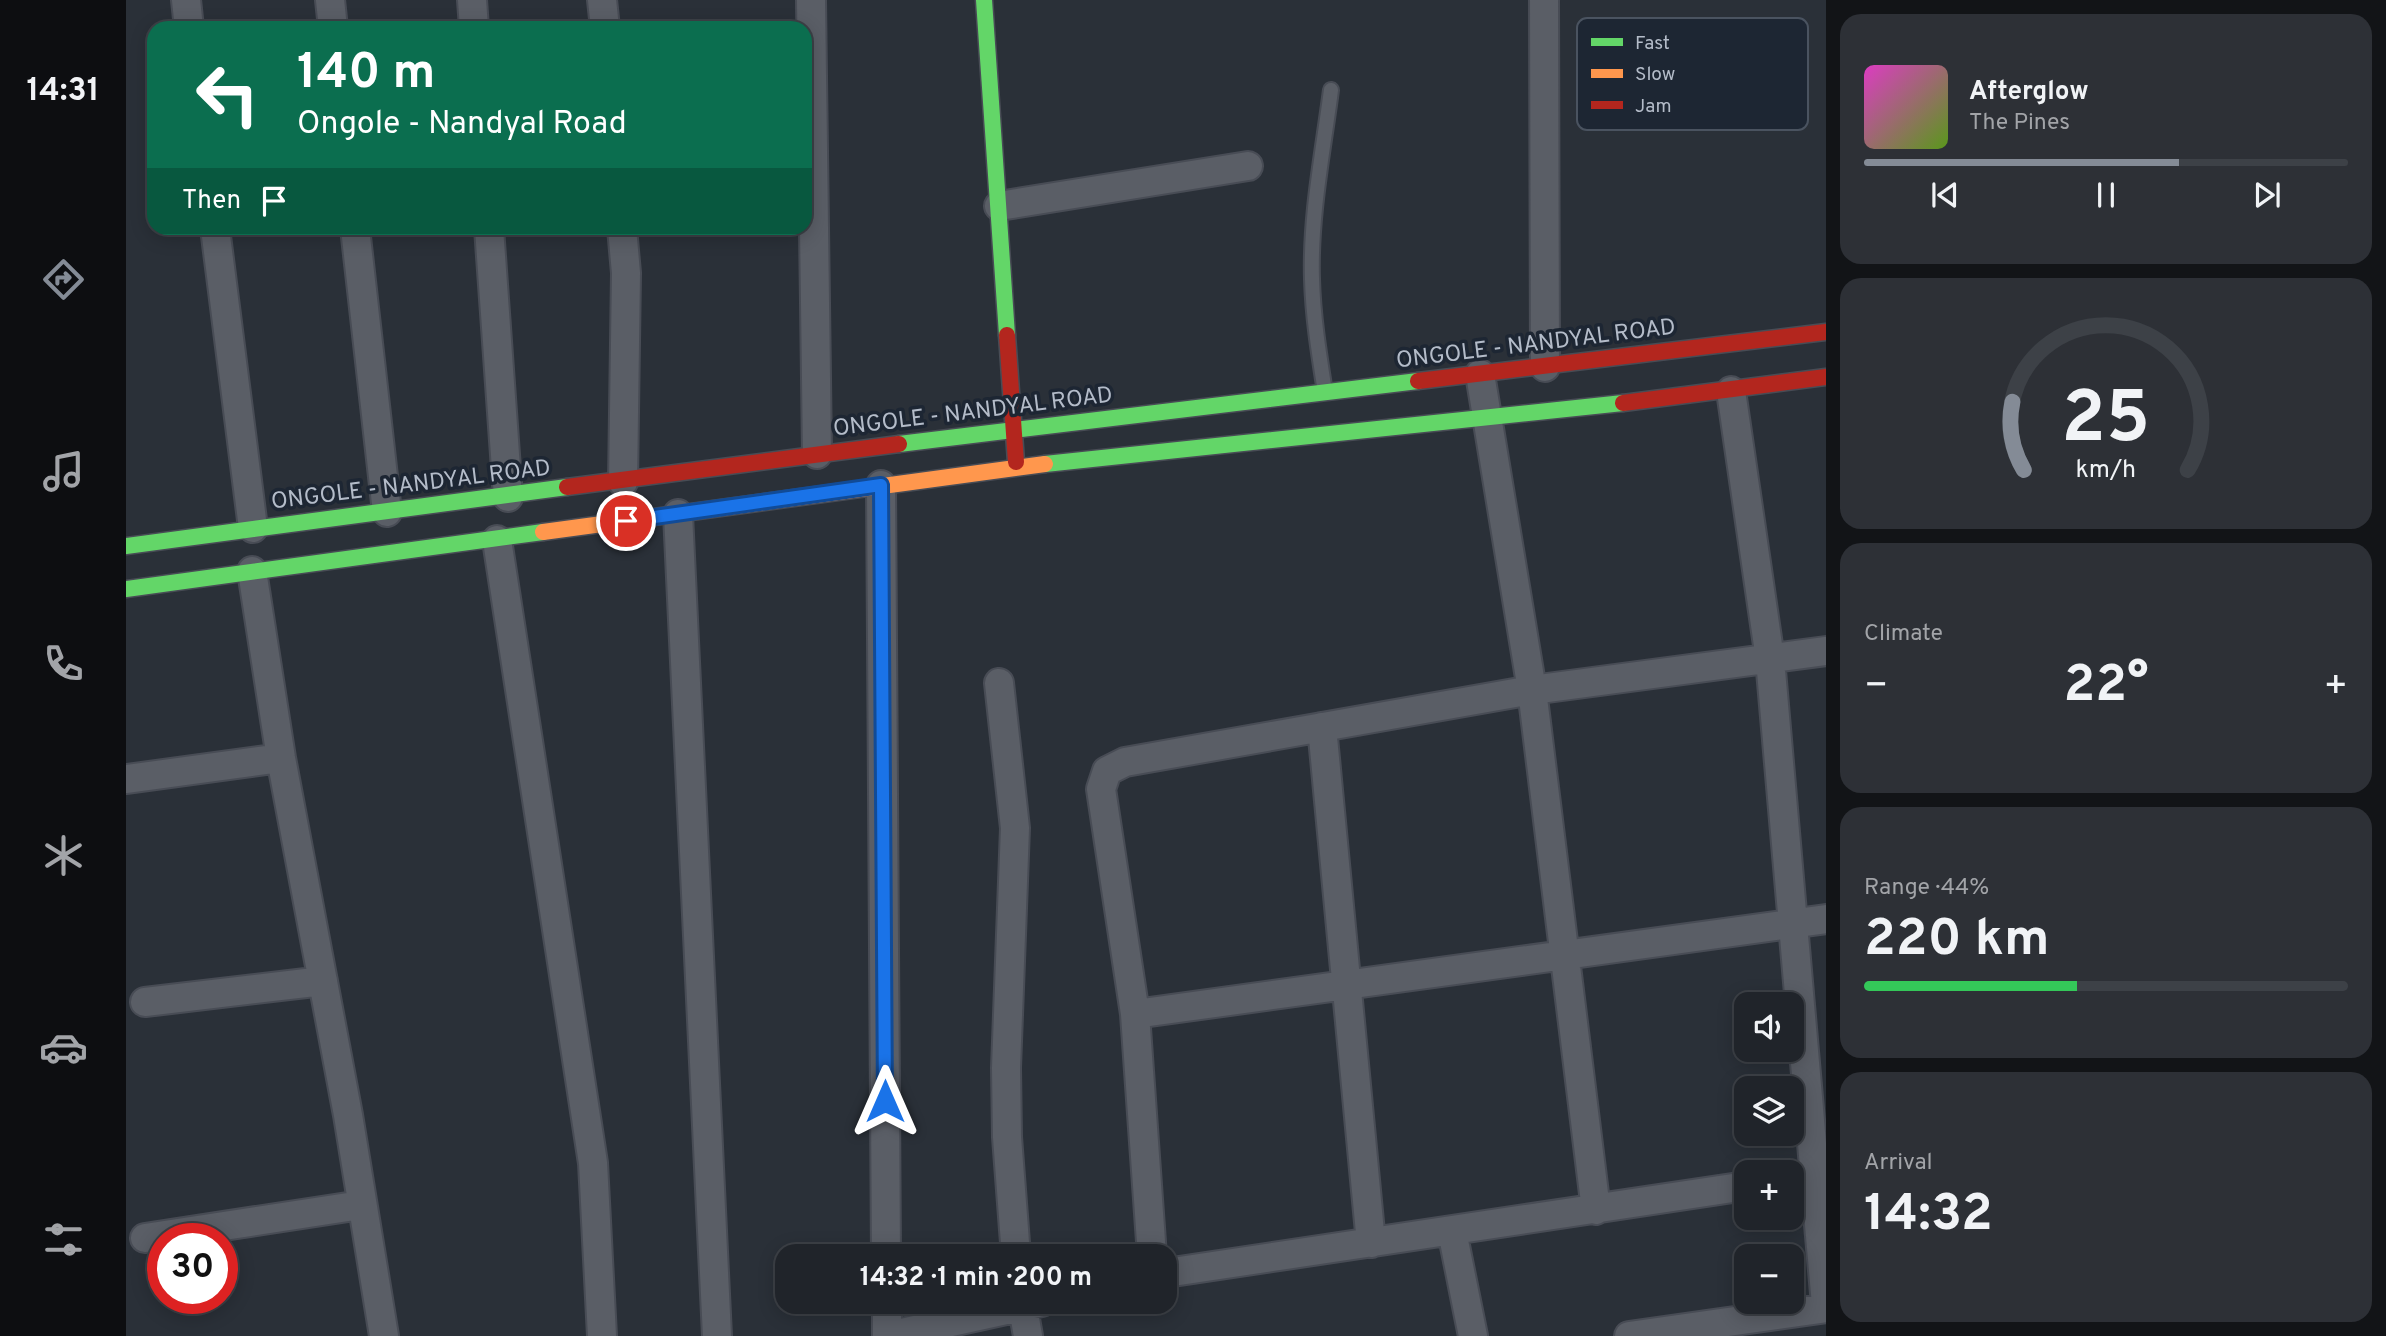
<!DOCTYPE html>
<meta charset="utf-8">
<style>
:root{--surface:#20242a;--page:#2d3036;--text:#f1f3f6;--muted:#a2a4a8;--line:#3d4147;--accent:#848b96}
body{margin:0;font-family:Overpass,sans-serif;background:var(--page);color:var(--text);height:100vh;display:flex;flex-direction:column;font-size:26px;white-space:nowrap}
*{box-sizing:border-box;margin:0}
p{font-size:23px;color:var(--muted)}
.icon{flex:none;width:38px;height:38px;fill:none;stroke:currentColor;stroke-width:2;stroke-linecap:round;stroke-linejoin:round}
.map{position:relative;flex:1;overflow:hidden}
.drawer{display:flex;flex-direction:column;gap:14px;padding:14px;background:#121417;width:560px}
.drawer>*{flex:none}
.banner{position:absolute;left:21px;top:21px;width:665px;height:214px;border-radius:21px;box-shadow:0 4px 18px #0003,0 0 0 2px var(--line);background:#0b6e4f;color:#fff;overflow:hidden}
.controls{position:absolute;left:1608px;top:992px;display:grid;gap:14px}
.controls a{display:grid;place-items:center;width:70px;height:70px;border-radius:14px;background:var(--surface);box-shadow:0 4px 18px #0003,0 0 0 2px var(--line);font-size:35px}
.speed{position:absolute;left:21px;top:1223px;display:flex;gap:14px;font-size:35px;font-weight:700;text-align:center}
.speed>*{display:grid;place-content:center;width:91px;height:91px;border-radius:50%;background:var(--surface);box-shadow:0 4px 18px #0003,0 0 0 2px var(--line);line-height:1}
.speed .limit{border:10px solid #d22;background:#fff;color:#111}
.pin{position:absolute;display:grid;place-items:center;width:60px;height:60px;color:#fff;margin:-30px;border:4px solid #fff;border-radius:50%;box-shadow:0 2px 7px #0007}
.me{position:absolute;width:77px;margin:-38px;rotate:0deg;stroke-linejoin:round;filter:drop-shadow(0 0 5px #0008)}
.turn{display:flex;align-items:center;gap:24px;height:147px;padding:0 35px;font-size:32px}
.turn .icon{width:91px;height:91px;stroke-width:2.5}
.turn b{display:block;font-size:49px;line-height:60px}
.then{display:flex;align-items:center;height:66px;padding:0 35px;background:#0003;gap:14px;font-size:26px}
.big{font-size:52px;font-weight:700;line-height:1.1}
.drawer .widget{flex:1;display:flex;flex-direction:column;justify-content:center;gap:10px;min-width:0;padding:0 24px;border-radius:21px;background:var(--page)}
.drawer .dial{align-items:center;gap:0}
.dial svg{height:182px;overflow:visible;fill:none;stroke:var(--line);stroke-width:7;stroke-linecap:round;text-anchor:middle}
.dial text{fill:var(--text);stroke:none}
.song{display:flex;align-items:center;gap:21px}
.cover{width:84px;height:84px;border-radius:10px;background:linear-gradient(135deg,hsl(310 70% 55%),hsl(90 70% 35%))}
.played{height:7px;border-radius:4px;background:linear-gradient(90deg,var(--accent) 65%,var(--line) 65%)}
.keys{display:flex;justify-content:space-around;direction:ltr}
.heat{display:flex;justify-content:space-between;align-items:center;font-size:38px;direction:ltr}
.charge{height:10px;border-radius:5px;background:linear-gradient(90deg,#34c759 44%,var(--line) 0)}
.trip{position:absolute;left:649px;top:1244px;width:402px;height:70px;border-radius:21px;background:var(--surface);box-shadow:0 4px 18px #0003,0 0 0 2px var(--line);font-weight:700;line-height:70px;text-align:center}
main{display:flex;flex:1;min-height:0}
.tabs{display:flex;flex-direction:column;width:126px;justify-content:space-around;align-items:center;background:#0d0e11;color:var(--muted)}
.tabs .icon{width:49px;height:49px}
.tabs .selected{color:var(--accent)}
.tabs b{font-size:32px;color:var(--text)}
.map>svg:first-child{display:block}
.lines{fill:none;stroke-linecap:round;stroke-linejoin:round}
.lane-casing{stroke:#484c55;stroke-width:18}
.street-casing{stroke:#484c55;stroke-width:32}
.fast-casing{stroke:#484c55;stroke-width:19}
.slow-casing{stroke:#484c55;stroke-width:19}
.jam-casing{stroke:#484c55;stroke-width:19}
.lane{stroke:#5a5e66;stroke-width:14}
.street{stroke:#5a5e66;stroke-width:28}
.fast{stroke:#63d668;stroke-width:16}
.slow{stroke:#ff974d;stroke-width:16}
.jam{stroke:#b3261e;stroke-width:16}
.route-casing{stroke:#114b97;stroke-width:18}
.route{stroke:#1a73e8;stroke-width:12}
.labels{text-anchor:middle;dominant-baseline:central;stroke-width:7;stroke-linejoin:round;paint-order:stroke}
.street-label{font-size:23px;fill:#b4bcc9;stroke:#1d2633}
.key{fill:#1d2633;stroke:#4a5360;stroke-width:2}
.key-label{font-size:19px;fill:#b4bcc9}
</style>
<main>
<nav class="tabs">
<b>14:31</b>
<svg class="icon selected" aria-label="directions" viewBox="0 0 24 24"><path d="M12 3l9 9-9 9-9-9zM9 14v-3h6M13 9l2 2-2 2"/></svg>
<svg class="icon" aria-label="music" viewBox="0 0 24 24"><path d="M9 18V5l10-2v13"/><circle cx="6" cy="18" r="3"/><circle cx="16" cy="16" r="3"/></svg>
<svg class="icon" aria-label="phone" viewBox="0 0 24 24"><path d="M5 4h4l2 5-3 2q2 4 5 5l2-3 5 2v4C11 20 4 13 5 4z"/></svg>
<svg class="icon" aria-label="climate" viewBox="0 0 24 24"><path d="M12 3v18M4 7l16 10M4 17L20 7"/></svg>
<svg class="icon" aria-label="car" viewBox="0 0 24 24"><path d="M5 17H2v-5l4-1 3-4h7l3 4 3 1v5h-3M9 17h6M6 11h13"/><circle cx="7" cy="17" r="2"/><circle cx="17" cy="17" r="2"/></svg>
<svg class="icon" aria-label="filters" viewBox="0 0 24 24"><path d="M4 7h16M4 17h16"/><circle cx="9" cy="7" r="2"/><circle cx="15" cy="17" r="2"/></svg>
</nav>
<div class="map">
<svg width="1700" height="1336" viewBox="0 0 1700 1336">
<rect width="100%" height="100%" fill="#2a3038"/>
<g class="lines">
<g class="lane-casing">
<path id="lane" d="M1199,392C1193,354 1187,317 1186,279C1184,216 1197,152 1205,90"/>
</g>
<g class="street-casing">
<path id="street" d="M60,0L63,28
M204,0L207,28
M346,0L348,28
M476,0L479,28
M685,0L691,454
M1418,0L1419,367
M873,206L1122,166
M89,228L127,528
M229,228L261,512
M363,228L382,497
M496,228L500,273L497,482
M1354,374L1406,690L1470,1210
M1605,391L1644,659L1700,1305
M755,485L760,1256
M552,514L591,1336
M371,540L467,1163L476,1336
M126,571L155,758L222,1115L258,1336
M873,683L889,828L880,1068L881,1137L890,1256
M1196,727L1245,1243
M1,779L155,758
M19,1002L197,981
M1009,1014L1700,919
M1326,1231L1347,1336
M19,1238L235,1205
M1026,1256L1009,1014L975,789L981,771L999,762L1406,690L1700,651
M1040,1273L1620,1186
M761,1302V1336
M896,1302L902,1336
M762,1336L916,1302
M1503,1336L1700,1308"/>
</g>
<g class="fast-casing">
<path id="fast" d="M858,0L881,335
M773,444L1292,381
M919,464L1497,403
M0,546L441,487
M0,589L417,532"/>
</g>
<g class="slow-casing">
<path id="slow" d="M417,532L919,464"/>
</g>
<g class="jam-casing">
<path id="jam" d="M881,335L890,462
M1292,381L1700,332
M1497,403L1700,377
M441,487L773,444"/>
</g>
<use href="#lane" class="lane"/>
<use href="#street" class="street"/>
<use href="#fast" class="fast"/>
<use href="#slow" class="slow"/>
<use href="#jam" class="jam"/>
</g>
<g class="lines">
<g class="route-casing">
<path id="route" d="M500,521L755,485L759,1101"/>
</g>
<use href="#route" class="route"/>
</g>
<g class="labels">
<g class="street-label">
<text transform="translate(1410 345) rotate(-7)">ONGOLE - NANDYAL ROAD</text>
<text transform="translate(847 413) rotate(-7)">ONGOLE - NANDYAL ROAD</text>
<text transform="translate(285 486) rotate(-7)">ONGOLE - NANDYAL ROAD</text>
</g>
</g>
<rect x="1451" y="18" width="231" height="112" rx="10" class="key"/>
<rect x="1465" y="38" width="32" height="8" fill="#63d668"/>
<rect x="1465" y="69" width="32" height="9" fill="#ff974d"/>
<rect x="1465" y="101" width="32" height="8" fill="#b3261e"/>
<g class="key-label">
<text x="1509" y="49">Fast</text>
<text x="1509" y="80">Slow</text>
<text x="1509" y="112">Jam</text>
</g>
</svg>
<div class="controls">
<a><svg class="icon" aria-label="sound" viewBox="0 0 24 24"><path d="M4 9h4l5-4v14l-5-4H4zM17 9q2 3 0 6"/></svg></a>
<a><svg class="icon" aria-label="layers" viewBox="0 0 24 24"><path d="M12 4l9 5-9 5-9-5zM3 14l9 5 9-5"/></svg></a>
<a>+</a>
<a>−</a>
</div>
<div class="speed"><div class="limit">30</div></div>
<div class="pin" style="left:500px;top:521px;background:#d93025"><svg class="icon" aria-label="arrive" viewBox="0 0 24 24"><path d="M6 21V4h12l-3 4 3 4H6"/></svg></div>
<svg class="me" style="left:759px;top:1101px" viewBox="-20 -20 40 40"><path d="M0-17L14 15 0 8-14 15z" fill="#1a73e8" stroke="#fff" stroke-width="4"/></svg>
<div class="trip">14:32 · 1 min · 200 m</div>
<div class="banner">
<div class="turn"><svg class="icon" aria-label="left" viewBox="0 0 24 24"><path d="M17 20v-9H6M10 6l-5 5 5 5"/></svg><div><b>140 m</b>Ongole - Nandyal Road</div></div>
<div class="then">Then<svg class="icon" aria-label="arrive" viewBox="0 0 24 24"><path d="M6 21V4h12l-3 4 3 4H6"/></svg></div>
</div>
</div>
<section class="drawer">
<div class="widget">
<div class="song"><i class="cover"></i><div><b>Afterglow</b><p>The Pines</p></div></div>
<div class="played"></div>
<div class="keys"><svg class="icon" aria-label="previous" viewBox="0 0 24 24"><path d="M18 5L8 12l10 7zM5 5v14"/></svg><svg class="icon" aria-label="pause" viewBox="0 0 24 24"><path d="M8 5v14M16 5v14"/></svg><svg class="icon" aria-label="next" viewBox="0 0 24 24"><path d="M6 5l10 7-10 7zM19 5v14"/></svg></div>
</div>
<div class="widget dial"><svg viewBox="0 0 100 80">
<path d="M14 69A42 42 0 1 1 86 69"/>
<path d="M14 69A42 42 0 0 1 9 39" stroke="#848b96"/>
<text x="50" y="56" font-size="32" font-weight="700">25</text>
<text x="50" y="72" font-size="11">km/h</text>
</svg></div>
<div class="widget"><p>Climate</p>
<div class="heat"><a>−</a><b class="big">22°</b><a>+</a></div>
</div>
<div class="widget"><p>Range · 44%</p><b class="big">220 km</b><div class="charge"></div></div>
<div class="widget"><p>Arrival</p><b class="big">14:32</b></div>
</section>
</main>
